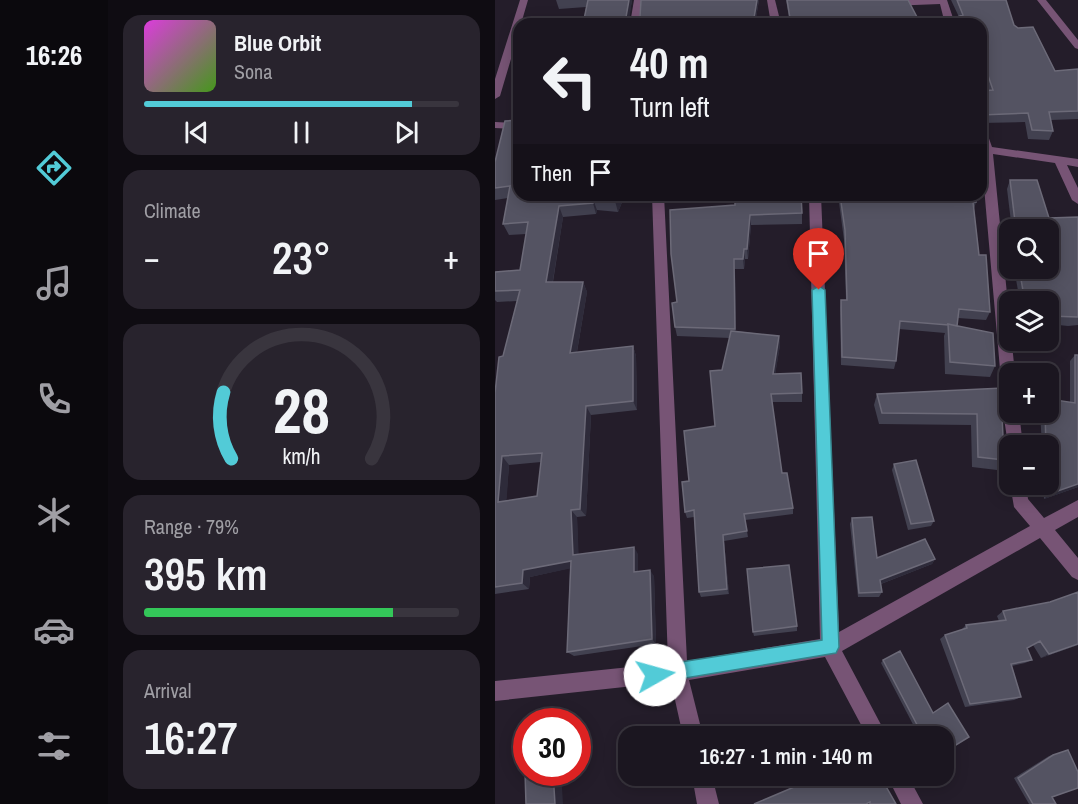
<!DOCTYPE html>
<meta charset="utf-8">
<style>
:root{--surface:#1b1620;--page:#28232d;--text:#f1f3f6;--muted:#a09fa5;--line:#39353e;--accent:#52cbd7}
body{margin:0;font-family:"Archivo Narrow",sans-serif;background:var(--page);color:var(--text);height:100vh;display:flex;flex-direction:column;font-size:22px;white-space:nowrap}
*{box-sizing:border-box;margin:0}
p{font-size:20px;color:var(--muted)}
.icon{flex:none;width:33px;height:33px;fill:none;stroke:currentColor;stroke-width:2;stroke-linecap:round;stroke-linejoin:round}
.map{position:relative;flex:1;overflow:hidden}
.panel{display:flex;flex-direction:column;gap:15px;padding:15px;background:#0f0c12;width:387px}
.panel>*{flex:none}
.top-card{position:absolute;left:18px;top:18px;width:474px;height:183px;border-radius:18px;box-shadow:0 3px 15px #0003,0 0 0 2px var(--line);background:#1b1620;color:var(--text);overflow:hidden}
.controls{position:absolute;left:504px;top:219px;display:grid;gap:12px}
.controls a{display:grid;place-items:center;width:60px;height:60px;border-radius:12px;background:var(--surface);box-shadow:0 3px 15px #0003,0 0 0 2px var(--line);font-size:30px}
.speed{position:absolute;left:18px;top:708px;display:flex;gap:12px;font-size:30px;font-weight:700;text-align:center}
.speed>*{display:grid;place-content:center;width:78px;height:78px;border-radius:50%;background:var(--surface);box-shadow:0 3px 15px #0003,0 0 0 2px var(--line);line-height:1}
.speed .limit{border:9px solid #d22;background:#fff;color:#111}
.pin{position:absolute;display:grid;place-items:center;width:51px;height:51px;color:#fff;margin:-62px -26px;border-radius:50% 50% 50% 0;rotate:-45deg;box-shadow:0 0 6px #0007}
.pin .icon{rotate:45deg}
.me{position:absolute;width:66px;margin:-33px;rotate:83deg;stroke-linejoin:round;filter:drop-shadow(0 0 4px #0008)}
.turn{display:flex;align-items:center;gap:21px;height:126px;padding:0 18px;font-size:27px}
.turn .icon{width:78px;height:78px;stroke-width:2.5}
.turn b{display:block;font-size:42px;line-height:51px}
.then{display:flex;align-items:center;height:57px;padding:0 18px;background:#0003;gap:12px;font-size:22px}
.big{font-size:45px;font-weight:600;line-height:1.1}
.panel .tile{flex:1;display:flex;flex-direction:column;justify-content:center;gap:9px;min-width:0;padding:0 21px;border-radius:18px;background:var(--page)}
.panel .dial{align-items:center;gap:0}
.dial svg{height:156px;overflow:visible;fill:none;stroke:var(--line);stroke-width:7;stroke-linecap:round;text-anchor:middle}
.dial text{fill:var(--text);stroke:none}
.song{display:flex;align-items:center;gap:18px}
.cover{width:72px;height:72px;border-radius:9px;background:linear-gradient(135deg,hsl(300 70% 55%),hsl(100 70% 35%))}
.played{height:6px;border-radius:3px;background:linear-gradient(90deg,var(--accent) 85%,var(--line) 85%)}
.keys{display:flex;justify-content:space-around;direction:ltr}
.heat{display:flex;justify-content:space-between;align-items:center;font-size:33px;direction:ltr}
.charge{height:9px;border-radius:4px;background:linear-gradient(90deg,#34c759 79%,var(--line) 0)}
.trip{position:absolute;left:123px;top:726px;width:336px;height:60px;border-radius:18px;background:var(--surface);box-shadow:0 3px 15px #0003,0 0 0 2px var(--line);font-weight:600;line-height:60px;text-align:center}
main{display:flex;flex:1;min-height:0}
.tab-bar{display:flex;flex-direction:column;width:108px;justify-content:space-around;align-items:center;background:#0b090d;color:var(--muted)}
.tab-bar .icon{width:42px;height:42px}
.tab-bar .active{color:var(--accent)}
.tab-bar b{font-size:27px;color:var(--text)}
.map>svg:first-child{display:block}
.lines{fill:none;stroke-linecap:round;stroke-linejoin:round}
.street{fill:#775475;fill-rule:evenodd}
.wall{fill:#424150;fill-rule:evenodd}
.shaded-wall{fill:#2e2b3a}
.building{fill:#545362;stroke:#6c6a78;stroke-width:1.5;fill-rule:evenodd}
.route{fill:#52cbd7;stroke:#35848c;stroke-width:1.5}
</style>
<main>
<nav class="tab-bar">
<b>16:26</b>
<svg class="icon active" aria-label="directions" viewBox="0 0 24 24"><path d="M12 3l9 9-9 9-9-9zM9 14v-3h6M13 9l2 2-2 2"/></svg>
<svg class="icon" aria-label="music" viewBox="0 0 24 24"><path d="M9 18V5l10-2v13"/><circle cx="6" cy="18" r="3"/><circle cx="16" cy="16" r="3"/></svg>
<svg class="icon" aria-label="phone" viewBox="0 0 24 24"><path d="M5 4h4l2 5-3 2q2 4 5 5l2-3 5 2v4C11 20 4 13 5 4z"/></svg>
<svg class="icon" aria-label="climate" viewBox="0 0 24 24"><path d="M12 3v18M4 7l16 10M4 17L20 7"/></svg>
<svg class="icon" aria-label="car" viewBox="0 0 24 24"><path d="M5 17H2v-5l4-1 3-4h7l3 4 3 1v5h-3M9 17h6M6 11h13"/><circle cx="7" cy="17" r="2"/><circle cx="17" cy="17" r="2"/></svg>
<svg class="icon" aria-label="filters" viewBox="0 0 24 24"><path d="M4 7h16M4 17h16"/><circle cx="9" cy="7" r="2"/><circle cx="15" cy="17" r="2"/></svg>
</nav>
<section class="panel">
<div class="tile">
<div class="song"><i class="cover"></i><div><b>Blue Orbit</b><p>Sona</p></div></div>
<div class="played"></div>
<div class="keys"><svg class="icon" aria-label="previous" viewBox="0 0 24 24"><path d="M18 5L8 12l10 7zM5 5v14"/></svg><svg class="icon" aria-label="pause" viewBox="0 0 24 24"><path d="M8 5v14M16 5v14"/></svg><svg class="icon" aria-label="next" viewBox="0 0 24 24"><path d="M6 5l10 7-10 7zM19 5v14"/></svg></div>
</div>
<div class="tile"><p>Climate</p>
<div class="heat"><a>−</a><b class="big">23°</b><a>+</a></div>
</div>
<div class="tile dial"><svg viewBox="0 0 100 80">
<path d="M14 69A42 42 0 1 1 86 69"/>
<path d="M14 69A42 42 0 0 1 10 35" stroke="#52cbd7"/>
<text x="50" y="56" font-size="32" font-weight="700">28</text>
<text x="50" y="72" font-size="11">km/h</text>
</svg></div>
<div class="tile"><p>Range · 79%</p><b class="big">395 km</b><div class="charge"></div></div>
<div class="tile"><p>Arrival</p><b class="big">16:27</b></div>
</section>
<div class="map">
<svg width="583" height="804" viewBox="0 0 583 804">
<rect width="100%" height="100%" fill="#241d2a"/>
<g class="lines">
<path class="street" d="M25,0H33L26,24H24V32L5,96L0,99V79Z
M139,0H147L145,24H135Z
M272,0H280L286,24H276Z
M452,0L460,24H450L445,4L394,6L389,3L394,0Z
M542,0H551L583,40V49L580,48Z
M0,122L24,123V129L0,128Z
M486,127L491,130L497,147L583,159V167L572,165L583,188V204L577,200L560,163L498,154L520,374H514V398L509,396L507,392L486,153Z
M157,195H169L192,661L325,639L314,195H326L344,632L535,526L519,507L515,484H531L533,499L549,518L583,500V517L560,530L583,558V580L577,577L545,538L347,651L392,736H372L330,657L194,680L208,736H188L176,682L0,701V681L173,663Z
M514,406V412H524L528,446H514V451L508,412Z
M197,776H217L224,804H202Z
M392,776H413L428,804H406Z"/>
</g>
<path class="wall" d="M61,0H137L134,17H145L146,0H264L260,24H88L91,7L64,9Z
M291,0H368L422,17H464L456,0H511L519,25L560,71L583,69V119L556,120L558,131L554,140L533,139L530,122L486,123V91L493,90L486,70V24H295Z
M0,162L24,195H130L123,212L102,210L101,214L68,217L58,282H88L92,292L82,352L138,346L141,356L142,410L96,415L91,516L82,517L83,554H143V572L159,576L161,644L79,656L72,652L75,568L35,577L34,589L0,594V598V393L8,356L22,301L2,302L0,300V272L25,270L31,234L14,235L8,224L13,198L0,200ZM46,462L42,496L11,501L14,465Z
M515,180L554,218L583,217V325L573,326L554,324V302H525L519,268H554V230H517L512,189Z
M343,195H479L481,202L479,209L484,255L495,312L491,320L463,318L462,326L500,366L495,377L450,374L449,336L450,333L404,329L401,361L399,369L346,365L345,308L346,300H351L349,240Z
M240,205L307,213V224L256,225L253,259H250L249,269H240L241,331L284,336L285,345L280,374L307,393V402H277L287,473L298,508V514L250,520L253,537L229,541L234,594L206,597L204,592L199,517L192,518L190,512L194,481L220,426L227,370L235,338L182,336L180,327L182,302Z
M580,355L583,487L549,499L548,484H554V446H547L545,412H554L575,403V361Z
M382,394L513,414L507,425L509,460L502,470L477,467L476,425L384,424L379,405Z
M399,464L439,521L436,526L413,530L397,470Z
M357,518L382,558L440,559L437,564L386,584L387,592L384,597H363L355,524Z
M508,611L583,645L546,658L538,645L532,649L537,660L530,663L517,666L526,697L519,700L470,707L445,639L450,635L466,630L471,625L504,621L502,616Z
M302,626V631L259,636L258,632Z
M388,660L448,736H424L386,663Z
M573,750L557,797L561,804H534L519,778L554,756Z"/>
<path class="shaded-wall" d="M134,0H137L134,21L131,17Z
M262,0H264L260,24H258Z
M122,195H130L123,212L120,201Z
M98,199L102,210L101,214L98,203Z
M64,206L68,217L56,292L51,282Z
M255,215L256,225L253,259L252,249Z
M249,249L250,259L249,269L248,259Z
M239,259L240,269L241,338L240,329Z
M88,282L92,292L80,363L75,353Z
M284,336L285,345L279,383L278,374Z
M138,346L141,356L142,410L138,401Z
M91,406L96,415L91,516L85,509Z
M7,456L14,465L11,509L3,502Z
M583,484V487L549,499L554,494Z
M76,510L82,517L84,561L78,555Z
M228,535L229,541L234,594L232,589Z
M139,547L143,554V578L139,572Z
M440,559L437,564L383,585L385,580Z
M76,561L82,567L35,577L34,589L27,583L28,570Z
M155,570L159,576L161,644L157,639Z
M583,644V645L546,658L554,654Z
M58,772H66L68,804H60Z"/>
<path class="building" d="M93,0H134L131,17H145L146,0H262L258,24H158V21L111,22L110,24H88Z
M292,0H413L422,17H462L468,15L462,0H511L519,25L523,28L538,27L560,71L583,69V111L554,112L558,131L537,130L533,113L486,115V91L498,90L486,55V24H296Z
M24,120V195H122L120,201L98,199V203L64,206L51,282H88L75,353L138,346V401L91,406L85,509L76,510L78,555L139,547V572L155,570L157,639L72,652L76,561L28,570L27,583L0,587V393L4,357L8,356L25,290L0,291V272L25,270L33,222L8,224L15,186L0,188V162L10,121ZM47,453L42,496L3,502L7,456Z
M515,180H542L554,218L583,217V317L554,316V302H530L524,268H554V230H521Z
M240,195H306L307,213L255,215L252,249H249L248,259H239L240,329L180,327L177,303L182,302L176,254L175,210L240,205Z
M345,195H479L481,202H478L484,255H491L495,312L464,309L462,326L453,324V325L405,321L401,361L347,357L346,300H352L350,230Z
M453,324L498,333L500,366L455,362Z
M236,331L284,336L278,374L306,373L307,393L276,394L287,473H292L298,508L249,514L252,531L228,535L232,589L204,592L199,510L190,512L187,482L194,481L189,431L220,426L215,371L227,370Z
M580,355H583V484L554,494V446H551L550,412H554V399L580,403Z
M508,388L513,414H507L509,460L483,457L482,414L387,413L382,394Z
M421,460L439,521L416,524L399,464Z
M377,517L382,558L430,539L440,559L385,580L387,592L364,593L357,518Z
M294,565L302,626L258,632L252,569Z
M583,592V644L554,654L545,641L532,648L537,660L516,664L526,697L475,704L450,635L472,628L471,625L511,620L508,611L555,602Z
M405,651L438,713L453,703L474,737L448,753V736H428L388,660Z
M573,750L583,772V788L557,797L561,804H538L523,778L558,755Z
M32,771V772H58L60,804H31L30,772Z
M325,776H385L401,804H375V802L371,804H259Z"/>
<path class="route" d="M324,286L330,290L344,647L341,653L160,683L154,681L151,675L154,669L160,666L327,640L317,290Z"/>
</svg>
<div class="controls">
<a><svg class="icon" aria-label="search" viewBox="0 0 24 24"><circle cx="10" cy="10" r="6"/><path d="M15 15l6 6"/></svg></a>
<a><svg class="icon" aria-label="layers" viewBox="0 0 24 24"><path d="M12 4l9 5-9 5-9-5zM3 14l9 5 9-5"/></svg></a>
<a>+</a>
<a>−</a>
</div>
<div class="speed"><div class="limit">30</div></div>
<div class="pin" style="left:324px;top:290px;background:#d93025"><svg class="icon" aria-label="arrive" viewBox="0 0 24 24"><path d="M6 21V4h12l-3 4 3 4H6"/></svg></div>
<svg class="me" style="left:160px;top:675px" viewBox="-20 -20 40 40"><circle r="19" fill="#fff"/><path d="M0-13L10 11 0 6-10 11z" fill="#52cbd7"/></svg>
<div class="trip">16:27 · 1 min · 140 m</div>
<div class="top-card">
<div class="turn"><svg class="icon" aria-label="left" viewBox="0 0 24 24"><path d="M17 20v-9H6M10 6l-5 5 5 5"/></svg><div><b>40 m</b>Turn left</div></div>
<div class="then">Then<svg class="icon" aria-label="arrive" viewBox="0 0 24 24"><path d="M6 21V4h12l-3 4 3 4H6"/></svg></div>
</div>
</div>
</main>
